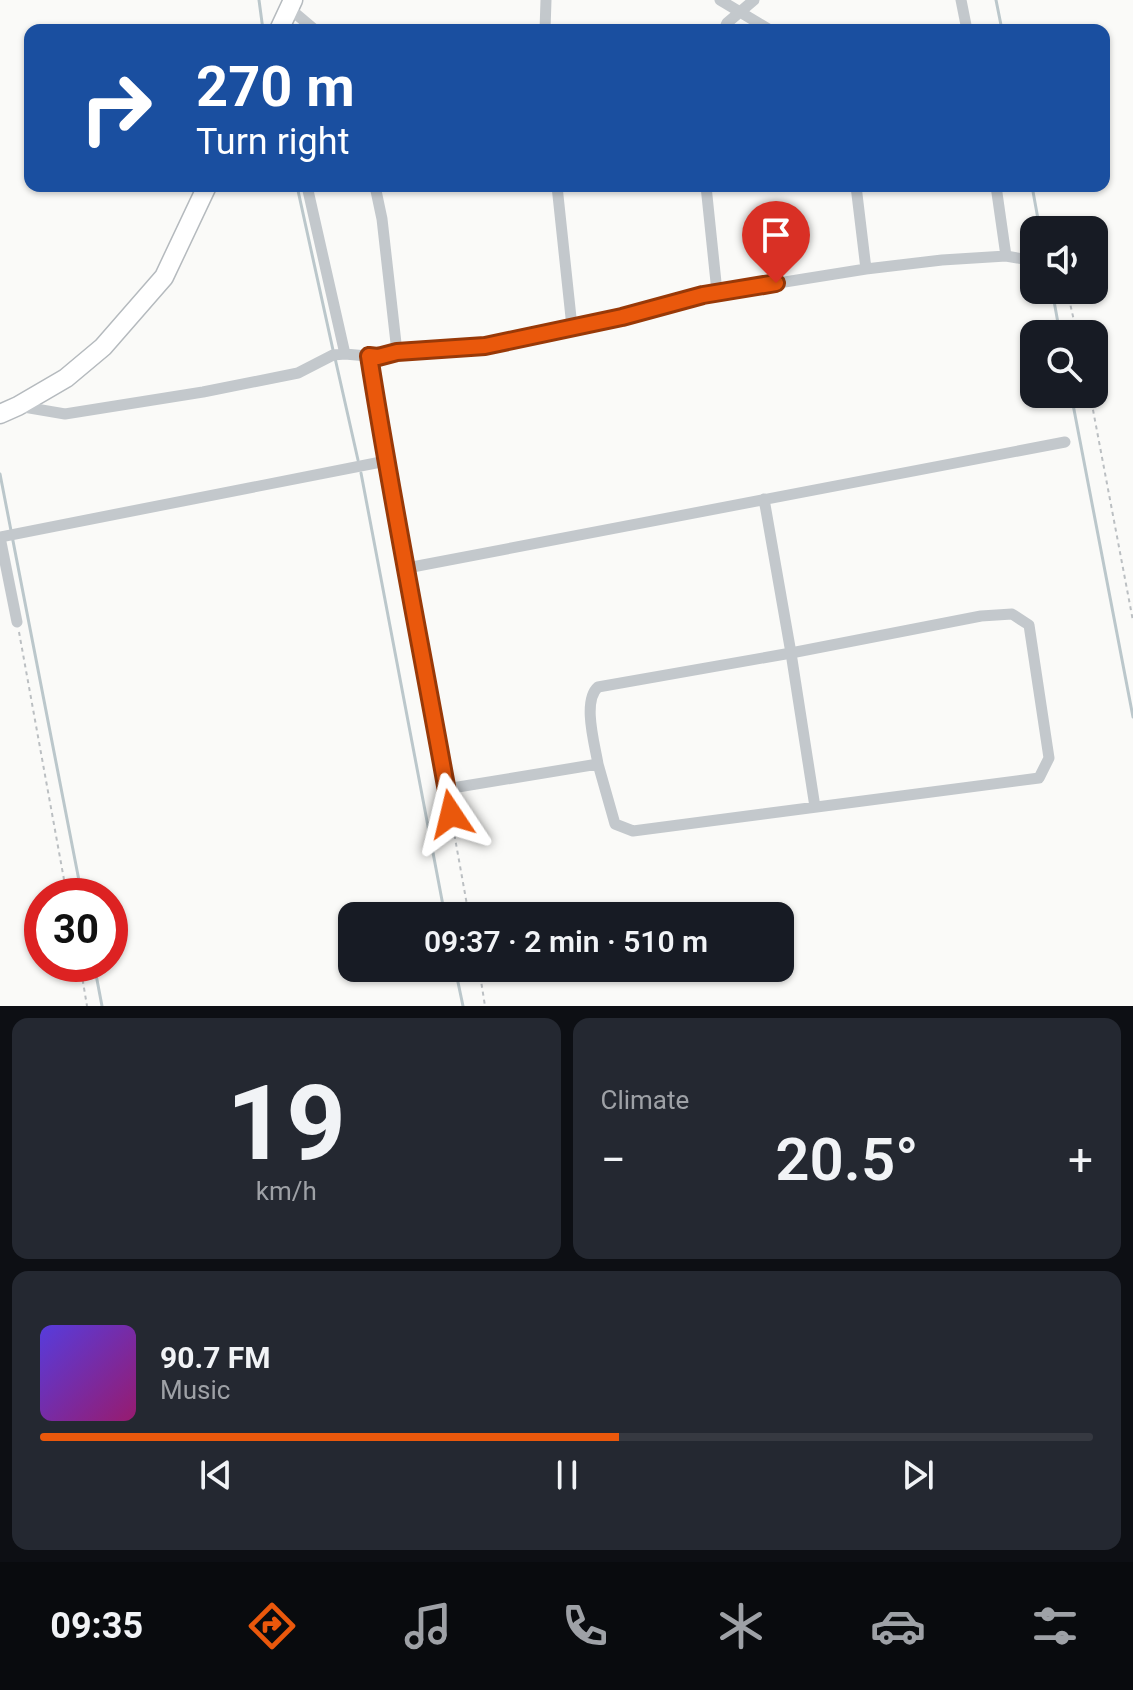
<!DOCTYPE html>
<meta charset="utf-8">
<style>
:root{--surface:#171b24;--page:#242831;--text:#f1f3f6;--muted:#9ea1a6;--line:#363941;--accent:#ea580c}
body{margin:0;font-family:Roboto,sans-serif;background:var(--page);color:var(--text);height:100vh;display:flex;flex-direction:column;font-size:30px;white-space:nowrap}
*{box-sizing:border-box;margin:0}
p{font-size:26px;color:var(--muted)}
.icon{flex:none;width:44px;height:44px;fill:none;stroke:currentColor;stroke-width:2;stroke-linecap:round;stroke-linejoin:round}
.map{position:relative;height:1006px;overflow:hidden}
.sheet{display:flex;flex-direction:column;gap:12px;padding:12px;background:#0d0f14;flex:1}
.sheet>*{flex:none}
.top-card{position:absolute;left:24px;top:24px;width:1086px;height:168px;border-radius:16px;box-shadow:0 2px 6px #0004;background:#1a4fa0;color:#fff;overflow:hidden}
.controls{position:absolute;left:1020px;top:216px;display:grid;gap:16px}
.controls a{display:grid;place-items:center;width:88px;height:88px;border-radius:16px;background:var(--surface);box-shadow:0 2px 6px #0004;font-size:40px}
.speed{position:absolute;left:24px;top:878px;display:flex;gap:16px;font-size:40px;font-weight:700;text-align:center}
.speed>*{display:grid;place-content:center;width:104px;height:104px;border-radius:50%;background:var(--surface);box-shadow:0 2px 6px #0004;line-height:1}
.speed .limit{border:12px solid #d22;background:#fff;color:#111}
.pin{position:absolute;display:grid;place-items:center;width:68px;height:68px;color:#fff;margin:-82px -34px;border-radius:50% 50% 50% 0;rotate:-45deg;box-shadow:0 0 8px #0007}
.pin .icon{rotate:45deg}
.me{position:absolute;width:88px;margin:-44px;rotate:350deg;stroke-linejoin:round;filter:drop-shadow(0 0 6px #0008)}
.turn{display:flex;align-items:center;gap:28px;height:168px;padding:0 40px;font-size:36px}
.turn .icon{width:104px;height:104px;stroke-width:2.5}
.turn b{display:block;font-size:56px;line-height:68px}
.big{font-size:60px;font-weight:600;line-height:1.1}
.sheet .tile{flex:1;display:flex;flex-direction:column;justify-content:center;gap:12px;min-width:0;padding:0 28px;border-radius:16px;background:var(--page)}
.sheet .dial{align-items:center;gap:0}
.dial b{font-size:104px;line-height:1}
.song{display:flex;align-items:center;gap:24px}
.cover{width:96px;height:96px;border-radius:12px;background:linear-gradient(135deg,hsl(250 70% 55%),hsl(320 70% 35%))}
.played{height:8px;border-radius:4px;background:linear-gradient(90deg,var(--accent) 55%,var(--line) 55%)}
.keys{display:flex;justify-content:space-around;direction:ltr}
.heat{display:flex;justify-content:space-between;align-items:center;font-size:44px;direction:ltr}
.sheet .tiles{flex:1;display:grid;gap:12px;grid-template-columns:1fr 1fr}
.tile:last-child{grid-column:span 2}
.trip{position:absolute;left:338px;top:902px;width:456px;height:80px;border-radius:16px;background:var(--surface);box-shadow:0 2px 6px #0004;font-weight:600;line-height:80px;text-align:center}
.tabs{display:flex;height:128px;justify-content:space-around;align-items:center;background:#090b0e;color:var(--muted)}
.tabs .icon{width:56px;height:56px}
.tabs .current{color:var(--accent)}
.tabs b{font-size:36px;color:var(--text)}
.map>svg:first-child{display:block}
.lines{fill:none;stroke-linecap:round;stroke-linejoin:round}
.stream{stroke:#bbc7cb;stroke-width:3}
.primary-casing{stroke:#b5babe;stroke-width:21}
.path{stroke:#bbbfc2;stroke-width:2;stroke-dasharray:4 4;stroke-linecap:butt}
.street{stroke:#c3c8cc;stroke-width:11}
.primary{stroke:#fff;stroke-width:18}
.route-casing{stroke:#983908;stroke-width:20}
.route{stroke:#ea580c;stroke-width:14}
</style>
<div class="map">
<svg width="1133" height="1006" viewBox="0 0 1133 1006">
<rect width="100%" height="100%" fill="#fafaf8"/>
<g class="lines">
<path class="stream" d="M259,0L263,30
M996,0L1002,30
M297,186L333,350
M1032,186L1040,230
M1052,290L1060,334
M335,358L358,460
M1071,394L1133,717
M361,473L445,916
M0,474L82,896
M94,964L102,1006
M455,968L463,1006"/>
<g class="primary-casing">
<path id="primary" d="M279,30L293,0
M0,414L18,406L66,378L103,347L164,277L207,186"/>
</g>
<path class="path" d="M1067,290L1077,334
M1090,394L1133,621
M19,632L67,896
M453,827L469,916
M80,964L87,1006
M479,968L485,1006"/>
<path class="street" d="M720,0L770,30
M961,0L967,30
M289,8L315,30
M545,30L546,0
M724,30L727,23L754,0
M307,186L345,354
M375,186L382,219L397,352
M557,186L572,327
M706,186L717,292
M856,186L866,269
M996,186L1006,256
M369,356L386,461L451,814
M18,406L65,414L203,392L298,373L333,355L345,354L378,357L397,352L485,346L622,317L703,295L866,269L942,260L1006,256L1034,261
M764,499L791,653L815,807
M0,537L386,461
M0,537L17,622
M407,568L1065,442
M446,789L598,764L615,824L633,831L1039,778L1049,758L1029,625L1012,614L981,616L791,653L598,687C582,701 595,745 598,764"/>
<use href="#primary" class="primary"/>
</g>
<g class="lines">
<g class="route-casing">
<path id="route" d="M451,814C424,661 393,509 369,356L378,357L397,352L485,346L622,317L703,295L776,283"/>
</g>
<use href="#route" class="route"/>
</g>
</svg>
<div class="controls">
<a><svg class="icon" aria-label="sound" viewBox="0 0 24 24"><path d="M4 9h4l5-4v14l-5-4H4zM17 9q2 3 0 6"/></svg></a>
<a><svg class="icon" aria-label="search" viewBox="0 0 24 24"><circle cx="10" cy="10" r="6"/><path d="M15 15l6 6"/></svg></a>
</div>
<div class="speed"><div class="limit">30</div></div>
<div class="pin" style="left:776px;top:283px;background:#d93025"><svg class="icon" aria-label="arrive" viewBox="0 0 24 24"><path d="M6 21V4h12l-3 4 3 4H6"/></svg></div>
<svg class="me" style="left:451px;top:814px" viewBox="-20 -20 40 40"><path d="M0-17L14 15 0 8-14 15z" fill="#ea580c" stroke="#fff" stroke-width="4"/></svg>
<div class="trip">09:37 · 2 min · 510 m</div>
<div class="top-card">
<div class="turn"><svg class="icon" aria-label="right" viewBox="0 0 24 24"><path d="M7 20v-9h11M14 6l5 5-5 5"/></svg><div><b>270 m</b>Turn right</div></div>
</div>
</div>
<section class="sheet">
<div class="tiles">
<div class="tile dial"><b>19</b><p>km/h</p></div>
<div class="tile"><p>Climate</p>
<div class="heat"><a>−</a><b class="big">20.5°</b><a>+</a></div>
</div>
<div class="tile">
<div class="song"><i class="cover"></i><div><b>90.7 FM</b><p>Music</p></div></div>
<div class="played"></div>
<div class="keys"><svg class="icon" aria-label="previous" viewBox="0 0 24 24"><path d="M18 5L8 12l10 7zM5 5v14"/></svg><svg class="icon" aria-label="pause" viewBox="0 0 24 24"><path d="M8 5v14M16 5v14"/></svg><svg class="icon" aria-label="next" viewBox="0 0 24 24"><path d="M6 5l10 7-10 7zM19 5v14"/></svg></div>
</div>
</div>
</section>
<nav class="tabs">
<b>09:35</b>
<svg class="icon current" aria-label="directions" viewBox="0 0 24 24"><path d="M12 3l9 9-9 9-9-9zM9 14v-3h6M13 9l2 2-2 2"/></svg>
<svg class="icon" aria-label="music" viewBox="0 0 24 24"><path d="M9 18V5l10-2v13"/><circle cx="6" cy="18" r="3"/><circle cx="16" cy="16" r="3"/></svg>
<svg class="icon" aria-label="phone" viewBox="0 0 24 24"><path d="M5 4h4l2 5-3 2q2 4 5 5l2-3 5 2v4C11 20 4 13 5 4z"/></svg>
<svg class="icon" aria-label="climate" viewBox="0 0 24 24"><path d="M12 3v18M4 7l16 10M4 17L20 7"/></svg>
<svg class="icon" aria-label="car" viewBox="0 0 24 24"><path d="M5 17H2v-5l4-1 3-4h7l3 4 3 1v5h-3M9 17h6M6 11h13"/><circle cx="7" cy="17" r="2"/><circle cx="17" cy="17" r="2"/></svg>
<svg class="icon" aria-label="filters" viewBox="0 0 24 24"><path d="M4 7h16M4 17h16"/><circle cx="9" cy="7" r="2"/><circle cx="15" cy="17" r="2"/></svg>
</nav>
